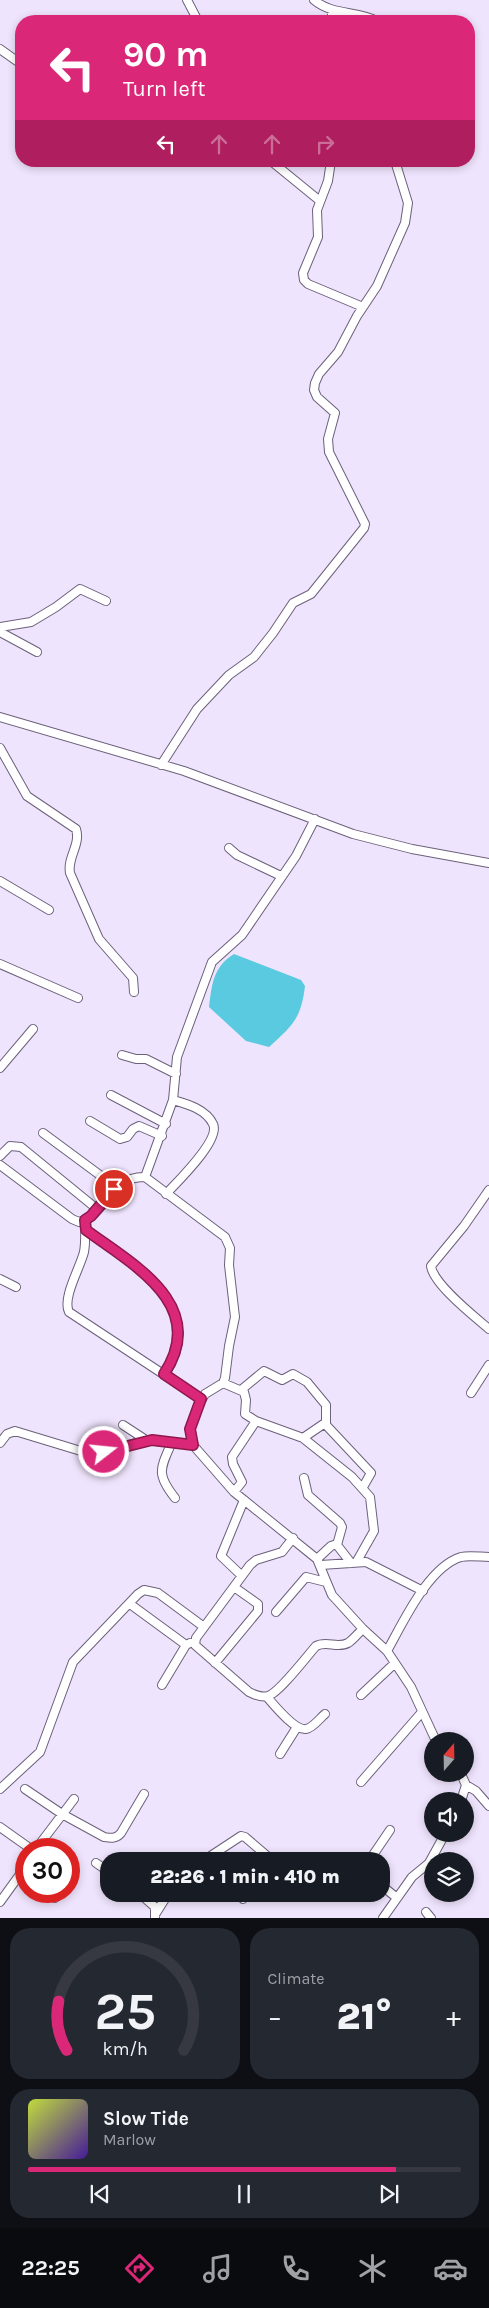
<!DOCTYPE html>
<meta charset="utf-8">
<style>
:root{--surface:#171b24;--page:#242831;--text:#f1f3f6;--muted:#9ea1a6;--line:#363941;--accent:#db2777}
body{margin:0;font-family:Karla,sans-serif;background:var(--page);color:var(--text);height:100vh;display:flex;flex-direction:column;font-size:19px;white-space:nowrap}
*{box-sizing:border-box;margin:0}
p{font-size:16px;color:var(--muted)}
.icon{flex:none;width:28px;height:28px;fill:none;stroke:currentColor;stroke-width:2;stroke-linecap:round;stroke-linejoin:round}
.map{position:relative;height:1918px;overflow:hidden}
.drawer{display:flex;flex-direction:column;gap:10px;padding:10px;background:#0d0f14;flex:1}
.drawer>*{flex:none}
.hud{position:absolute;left:15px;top:15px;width:460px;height:152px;border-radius:20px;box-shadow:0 2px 8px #0003;background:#db2777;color:#fff;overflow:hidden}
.needle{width:32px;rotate:20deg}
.controls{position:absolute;left:424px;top:1732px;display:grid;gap:10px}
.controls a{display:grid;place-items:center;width:50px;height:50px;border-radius:50%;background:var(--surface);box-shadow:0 2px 8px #0003;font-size:25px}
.speed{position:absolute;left:15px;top:1838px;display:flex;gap:10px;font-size:25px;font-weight:700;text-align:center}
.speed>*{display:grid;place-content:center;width:65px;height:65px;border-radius:50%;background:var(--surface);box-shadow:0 2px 8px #0003;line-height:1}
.speed .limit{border:8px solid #d22;background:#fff;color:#111}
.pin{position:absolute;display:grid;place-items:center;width:42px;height:42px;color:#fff;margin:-21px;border:2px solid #fff;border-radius:50%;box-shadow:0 1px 5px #0007}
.me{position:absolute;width:55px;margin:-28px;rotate:74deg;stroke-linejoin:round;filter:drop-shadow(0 0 4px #0008)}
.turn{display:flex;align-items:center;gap:18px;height:105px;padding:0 25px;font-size:22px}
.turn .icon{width:65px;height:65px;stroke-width:2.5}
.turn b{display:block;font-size:35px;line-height:42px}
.lanes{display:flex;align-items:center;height:48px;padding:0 25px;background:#0003;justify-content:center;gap:25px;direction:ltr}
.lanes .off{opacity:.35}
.big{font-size:38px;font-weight:800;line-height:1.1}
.drawer .tile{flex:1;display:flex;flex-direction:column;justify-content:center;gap:8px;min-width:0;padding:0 18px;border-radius:20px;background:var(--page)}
.drawer .dial{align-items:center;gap:0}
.dial svg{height:130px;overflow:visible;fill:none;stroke:var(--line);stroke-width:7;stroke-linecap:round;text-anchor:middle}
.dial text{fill:var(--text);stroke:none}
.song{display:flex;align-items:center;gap:15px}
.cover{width:60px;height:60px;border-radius:8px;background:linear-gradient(135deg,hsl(70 70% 55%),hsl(260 70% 35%))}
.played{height:5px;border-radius:2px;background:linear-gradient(90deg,var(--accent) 85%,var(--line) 85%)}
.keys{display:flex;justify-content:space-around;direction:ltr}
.heat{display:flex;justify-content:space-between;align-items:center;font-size:28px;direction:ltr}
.drawer .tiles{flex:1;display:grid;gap:10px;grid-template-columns:1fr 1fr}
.tile:last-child{grid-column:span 2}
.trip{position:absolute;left:100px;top:1852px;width:290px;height:50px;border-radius:20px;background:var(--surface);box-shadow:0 2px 8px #0003;font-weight:800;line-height:50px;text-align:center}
.tab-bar{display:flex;height:80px;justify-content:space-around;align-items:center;background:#090b0e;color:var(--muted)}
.tab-bar .icon{width:35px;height:35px}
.tab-bar .active{color:var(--accent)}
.tab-bar b{font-size:22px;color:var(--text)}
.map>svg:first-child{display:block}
.water{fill:#59cae0}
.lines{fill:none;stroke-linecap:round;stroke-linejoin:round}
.minor-casing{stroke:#6c607a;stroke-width:10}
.minor{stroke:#fff;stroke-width:8}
.route-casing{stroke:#8e194d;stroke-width:12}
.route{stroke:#db2777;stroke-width:9}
</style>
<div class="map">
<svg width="489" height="1918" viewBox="0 0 489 1918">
<rect width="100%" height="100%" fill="#efe4fd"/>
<path class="water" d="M234,954L301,980L305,986C301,1019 293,1025 269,1047L246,1041L209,1007C212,984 213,967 234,954Z"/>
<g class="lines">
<g class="minor-casing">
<path id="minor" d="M187,0L198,21
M314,0C333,16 357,10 377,21
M332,21V11
M0,49L21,64
M271,161L320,201
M331,161L328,181L317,210L318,237L303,273L304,280L308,284L363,307
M0,627L31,622L56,607L80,589L106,601
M0,632L37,652
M0,717L184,771L353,834L412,849L489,863
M0,748L27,796L76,829C81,845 67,857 70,873L99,939L133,978L134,992
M161,765L197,709L229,675L254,657L273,633L293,603L311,594L364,528L365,524L329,452L328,439L335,413L317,397L314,390L315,383L319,374L338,352L357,316L377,286L405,223L408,203L395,161
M229,848L237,855L281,876
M0,881L49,910
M0,964L78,998
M122,1055L136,1059H146L176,1074
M0,1068L33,1029
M111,1095L166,1124
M90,1121L120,1139L127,1137L133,1129L139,1126L162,1136
M43,1133L116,1187
M0,1156L10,1146L21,1147L97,1209
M0,1165L72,1219L79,1222C107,1215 109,1176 145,1177L225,1237L230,1248L229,1265L235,1317L229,1346L225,1378L223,1383L205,1394L198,1406L190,1429L193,1445L234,1492L317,1559L332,1595L363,1629L387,1651L411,1687L436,1741
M145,1177L173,1100L177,1057L212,962L242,935L296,856L315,819
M489,1190L464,1226L431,1266C433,1284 475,1317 489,1329
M166,1194C177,1182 221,1140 213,1124C206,1109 187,1104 173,1100
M85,1220C85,1231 86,1241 84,1252C80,1268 62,1298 69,1312L201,1399
M85,1230C132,1264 210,1305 165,1374
M0,1279L16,1287
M223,1383L244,1392L246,1400L245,1414L256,1421L232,1457L233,1464L242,1482L234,1492
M241,1390L264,1371L282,1380L293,1374L307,1382L326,1405V1425L371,1473L363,1487
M471,1393L489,1365
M256,1421L303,1438L325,1423
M123,1425L146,1440
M303,1438L352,1477L370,1497L374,1531L357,1561
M172,1442C160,1469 156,1474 175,1498
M0,1443L7,1434L15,1431L94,1455L146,1440L193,1445
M304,1478L308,1495L340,1523L342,1527L337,1545L351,1563
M293,1538L282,1552L256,1560L250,1565L196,1638L195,1645L249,1692C255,1695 262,1698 268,1696C279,1693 307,1656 316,1646C327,1640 337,1649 348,1643C353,1640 358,1633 363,1629
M317,1559L331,1546L337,1544
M321,1565L366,1562L423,1591
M242,1576L221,1556L244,1500
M130,1604L186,1645
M276,1612L306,1577L326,1582
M387,1651C403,1623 428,1567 461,1557C469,1555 481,1557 489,1557
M215,1663L258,1611V1604L234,1587
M162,1685L186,1645L190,1643
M361,1695L395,1663
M267,1697C274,1705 295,1731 306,1729C313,1728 320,1718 325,1714
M280,1754L297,1727
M461,1774L466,1785L461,1801
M361,1782L422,1712
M466,1785L476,1791L489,1806
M0,1789L40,1752L73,1662L138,1594L144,1590L158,1593L204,1627
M25,1789L62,1814L104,1837C111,1838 116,1839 121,1833L144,1794
M0,1827L31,1849
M36,1849L74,1799
M203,1861L241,1836L245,1837L266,1855L267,1861
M369,1861L390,1830
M96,1863L109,1872
M381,1885L397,1898
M45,1891L55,1898
M140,1894L155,1907V1918
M243,1899L247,1894
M0,1902L26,1866
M426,1912L431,1918
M156,1913L168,1894
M383,1918L412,1877L429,1863L445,1834"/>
</g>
<use href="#minor" class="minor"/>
</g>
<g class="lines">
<g class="route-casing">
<path id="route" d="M104,1452L152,1440L193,1445L190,1429L201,1399L164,1374C210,1305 132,1264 86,1230L85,1220L91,1216L114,1189"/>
</g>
<use href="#route" class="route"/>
</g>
</svg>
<div class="controls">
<a><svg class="needle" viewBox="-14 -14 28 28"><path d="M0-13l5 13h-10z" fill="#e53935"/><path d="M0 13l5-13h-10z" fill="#9ea1a6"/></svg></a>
<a><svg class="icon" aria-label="sound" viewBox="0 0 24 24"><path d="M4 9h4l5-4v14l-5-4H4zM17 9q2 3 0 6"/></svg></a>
<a><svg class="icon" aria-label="layers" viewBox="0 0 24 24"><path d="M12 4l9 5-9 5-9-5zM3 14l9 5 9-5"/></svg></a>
</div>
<div class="speed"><div class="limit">30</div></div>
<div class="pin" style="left:114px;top:1189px;background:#d93025"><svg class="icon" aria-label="arrive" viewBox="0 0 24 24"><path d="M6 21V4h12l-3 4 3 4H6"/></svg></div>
<svg class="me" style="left:104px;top:1452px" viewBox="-20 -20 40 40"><circle r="17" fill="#db2777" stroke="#fff" stroke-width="3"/><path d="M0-11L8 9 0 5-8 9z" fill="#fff"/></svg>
<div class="trip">22:26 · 1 min · 410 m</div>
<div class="hud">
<div class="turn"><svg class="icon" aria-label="left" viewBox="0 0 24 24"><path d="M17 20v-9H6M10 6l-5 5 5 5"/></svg><div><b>90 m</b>Turn left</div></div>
<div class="lanes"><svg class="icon" aria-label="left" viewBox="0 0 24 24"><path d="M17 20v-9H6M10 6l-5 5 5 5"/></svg><svg class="icon off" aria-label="ahead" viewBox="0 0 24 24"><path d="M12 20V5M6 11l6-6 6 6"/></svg><svg class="icon off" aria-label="ahead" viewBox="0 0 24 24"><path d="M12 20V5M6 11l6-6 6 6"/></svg><svg class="icon off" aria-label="right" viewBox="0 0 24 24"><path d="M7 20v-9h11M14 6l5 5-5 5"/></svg></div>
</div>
</div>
<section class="drawer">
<div class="tiles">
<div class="tile dial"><svg viewBox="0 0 100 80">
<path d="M14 69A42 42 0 1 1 86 69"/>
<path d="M14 69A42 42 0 0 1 9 39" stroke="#db2777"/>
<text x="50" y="56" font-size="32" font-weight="700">25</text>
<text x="50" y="72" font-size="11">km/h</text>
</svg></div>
<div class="tile"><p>Climate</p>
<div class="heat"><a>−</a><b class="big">21°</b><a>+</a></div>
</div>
<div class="tile">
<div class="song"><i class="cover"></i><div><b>Slow Tide</b><p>Marlow</p></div></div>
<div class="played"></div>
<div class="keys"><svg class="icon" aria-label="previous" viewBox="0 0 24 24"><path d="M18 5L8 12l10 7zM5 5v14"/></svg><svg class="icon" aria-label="pause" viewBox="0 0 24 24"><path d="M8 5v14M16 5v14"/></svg><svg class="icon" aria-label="next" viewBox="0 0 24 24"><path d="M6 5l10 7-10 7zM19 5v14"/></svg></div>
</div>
</div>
</section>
<nav class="tab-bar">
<b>22:25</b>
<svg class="icon active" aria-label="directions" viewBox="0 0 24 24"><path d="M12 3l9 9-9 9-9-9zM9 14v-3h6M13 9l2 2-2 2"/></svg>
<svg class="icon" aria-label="music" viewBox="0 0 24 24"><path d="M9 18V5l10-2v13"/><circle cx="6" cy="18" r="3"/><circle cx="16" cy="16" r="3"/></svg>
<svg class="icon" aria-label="phone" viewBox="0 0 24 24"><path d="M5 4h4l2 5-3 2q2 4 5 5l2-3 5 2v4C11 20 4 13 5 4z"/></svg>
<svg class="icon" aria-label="climate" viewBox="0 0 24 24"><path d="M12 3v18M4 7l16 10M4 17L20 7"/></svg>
<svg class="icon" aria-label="car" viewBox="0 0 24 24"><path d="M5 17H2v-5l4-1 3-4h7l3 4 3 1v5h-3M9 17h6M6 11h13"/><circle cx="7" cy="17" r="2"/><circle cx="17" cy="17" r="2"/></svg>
</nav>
